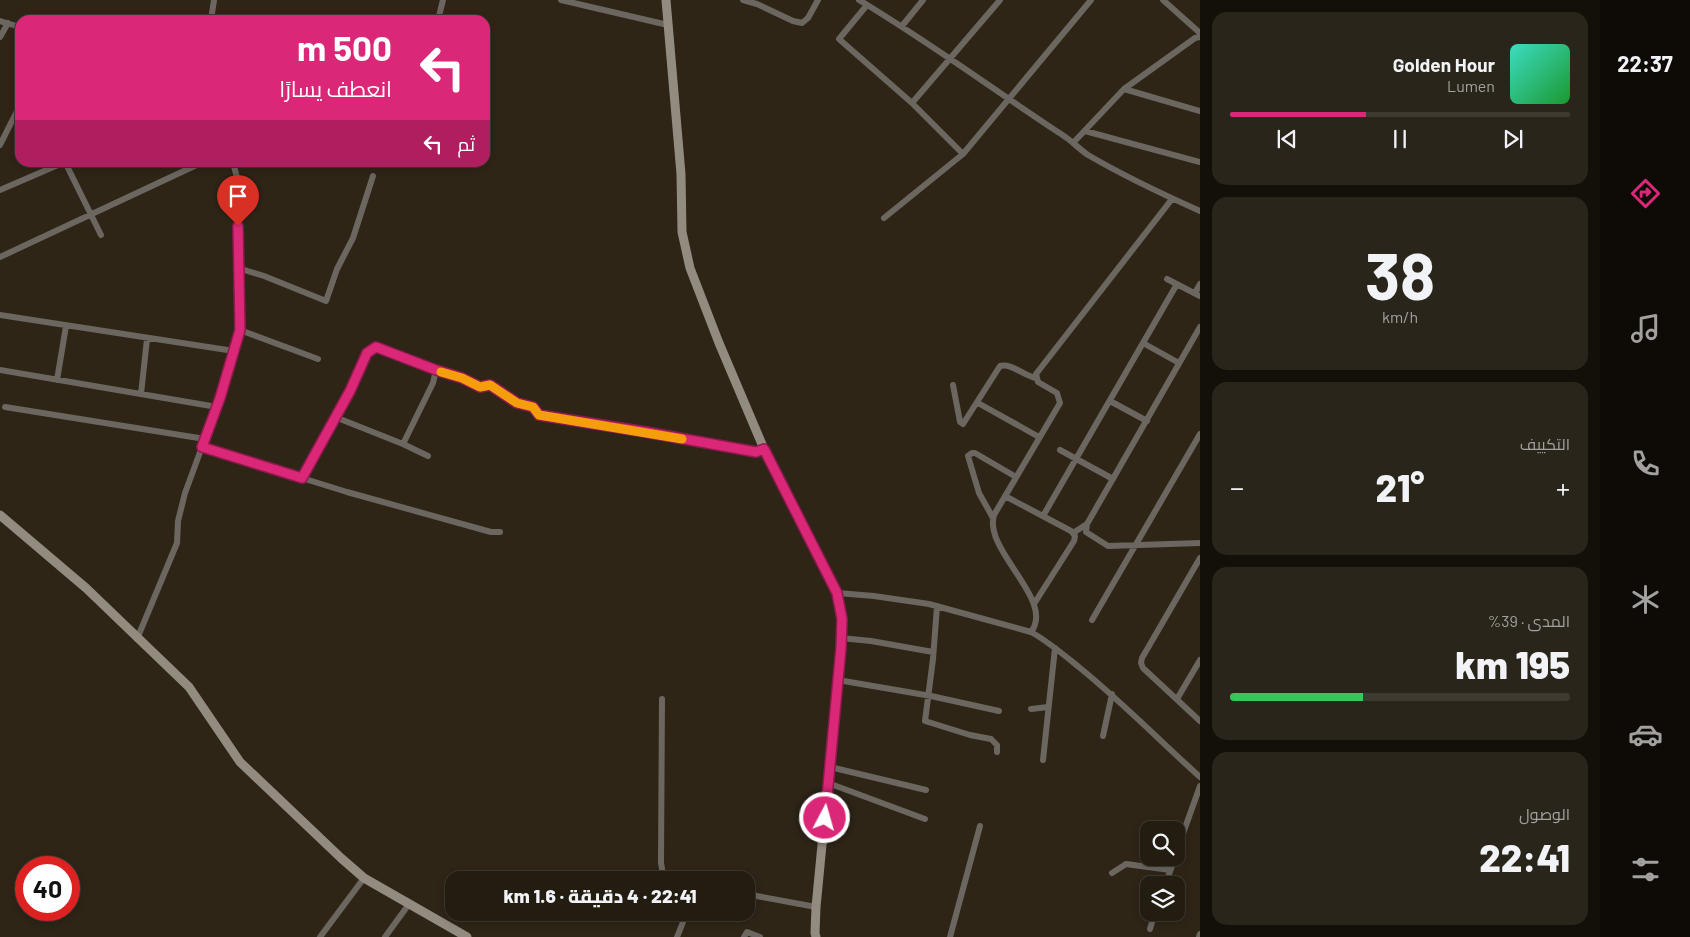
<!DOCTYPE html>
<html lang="ar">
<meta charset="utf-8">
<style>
:root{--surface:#221c11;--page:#2a251a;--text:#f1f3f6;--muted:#a2a19f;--line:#3f3a31;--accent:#db2777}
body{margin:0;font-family:Barlow,Cairo,sans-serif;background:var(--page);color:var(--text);direction:rtl;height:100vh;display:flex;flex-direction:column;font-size:19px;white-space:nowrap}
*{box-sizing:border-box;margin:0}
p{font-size:16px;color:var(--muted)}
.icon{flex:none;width:28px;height:28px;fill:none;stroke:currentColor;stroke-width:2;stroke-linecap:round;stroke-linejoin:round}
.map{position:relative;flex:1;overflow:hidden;direction:ltr}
.panel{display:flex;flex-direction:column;gap:12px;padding:12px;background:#130f09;width:400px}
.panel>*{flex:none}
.hud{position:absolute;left:15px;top:15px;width:475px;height:152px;border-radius:15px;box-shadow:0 2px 8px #0003,0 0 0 1px var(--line);direction:rtl;background:#db2777;color:#fff;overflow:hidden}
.tools{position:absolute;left:1140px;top:821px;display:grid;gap:10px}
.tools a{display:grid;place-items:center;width:45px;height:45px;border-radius:10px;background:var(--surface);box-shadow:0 2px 8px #0003,0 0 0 1px var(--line);font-size:25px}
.speed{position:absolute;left:15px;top:856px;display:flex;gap:10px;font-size:25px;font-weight:700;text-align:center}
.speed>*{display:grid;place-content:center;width:65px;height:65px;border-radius:50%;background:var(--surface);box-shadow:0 2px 8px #0003,0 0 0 1px var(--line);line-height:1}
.speed .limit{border:8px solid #d22;background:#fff;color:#111}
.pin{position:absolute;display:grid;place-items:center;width:42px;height:42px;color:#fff;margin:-51px -21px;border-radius:50% 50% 50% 0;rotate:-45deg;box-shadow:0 0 5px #0007}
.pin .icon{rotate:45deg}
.me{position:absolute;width:55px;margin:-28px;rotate:6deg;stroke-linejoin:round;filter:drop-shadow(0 0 4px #0008)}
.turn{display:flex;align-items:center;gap:18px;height:105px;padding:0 15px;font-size:22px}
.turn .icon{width:65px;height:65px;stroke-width:2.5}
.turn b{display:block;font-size:35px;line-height:42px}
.then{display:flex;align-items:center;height:48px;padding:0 15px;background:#0003;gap:10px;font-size:19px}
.big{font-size:38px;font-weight:800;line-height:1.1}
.panel .card{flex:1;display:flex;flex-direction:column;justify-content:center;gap:8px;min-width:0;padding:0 18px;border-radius:15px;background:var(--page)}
.panel .dial{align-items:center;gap:0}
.dial b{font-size:65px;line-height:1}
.song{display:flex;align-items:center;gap:15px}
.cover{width:60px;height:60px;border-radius:8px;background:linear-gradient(135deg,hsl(170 70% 55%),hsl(130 70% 35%))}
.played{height:5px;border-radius:2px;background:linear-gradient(90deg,var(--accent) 40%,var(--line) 40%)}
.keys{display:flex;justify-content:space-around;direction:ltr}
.heat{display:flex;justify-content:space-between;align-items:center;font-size:28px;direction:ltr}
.charge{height:8px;border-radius:4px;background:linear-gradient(90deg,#34c759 39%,var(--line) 0)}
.trip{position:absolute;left:445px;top:871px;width:310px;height:50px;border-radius:15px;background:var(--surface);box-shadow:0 2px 8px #0003,0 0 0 1px var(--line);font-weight:800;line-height:50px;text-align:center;direction:rtl}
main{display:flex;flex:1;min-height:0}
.tab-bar{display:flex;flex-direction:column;width:90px;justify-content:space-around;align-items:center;background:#0e0b07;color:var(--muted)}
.tab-bar .icon{width:35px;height:35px}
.tab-bar .current{color:var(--accent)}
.tab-bar b{font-size:22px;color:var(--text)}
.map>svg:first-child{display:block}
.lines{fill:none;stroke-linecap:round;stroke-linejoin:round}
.street{stroke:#6b6760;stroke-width:6}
.secondary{stroke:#928b80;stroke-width:9}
.route-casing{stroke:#8e194d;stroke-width:12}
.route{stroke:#db2777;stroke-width:9}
.slow{stroke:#f59e0b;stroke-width:9}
</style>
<main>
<nav class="tab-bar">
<b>22:37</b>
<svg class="icon current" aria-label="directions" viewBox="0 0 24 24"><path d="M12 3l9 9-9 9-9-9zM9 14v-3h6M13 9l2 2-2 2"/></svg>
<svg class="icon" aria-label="music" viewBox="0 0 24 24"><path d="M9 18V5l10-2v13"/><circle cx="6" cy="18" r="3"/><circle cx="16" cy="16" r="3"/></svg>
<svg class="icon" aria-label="phone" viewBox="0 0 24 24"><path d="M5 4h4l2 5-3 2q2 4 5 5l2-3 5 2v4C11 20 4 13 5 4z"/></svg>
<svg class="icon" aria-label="climate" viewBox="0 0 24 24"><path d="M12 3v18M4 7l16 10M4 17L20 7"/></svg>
<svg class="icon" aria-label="car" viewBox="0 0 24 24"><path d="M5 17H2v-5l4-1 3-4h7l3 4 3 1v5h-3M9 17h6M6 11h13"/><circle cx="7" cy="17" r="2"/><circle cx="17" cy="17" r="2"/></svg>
<svg class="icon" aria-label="filters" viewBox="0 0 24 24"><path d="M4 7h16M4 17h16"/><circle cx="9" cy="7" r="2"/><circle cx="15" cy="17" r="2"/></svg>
</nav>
<section class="panel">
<div class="card">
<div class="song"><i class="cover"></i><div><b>Golden Hour</b><p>Lumen</p></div></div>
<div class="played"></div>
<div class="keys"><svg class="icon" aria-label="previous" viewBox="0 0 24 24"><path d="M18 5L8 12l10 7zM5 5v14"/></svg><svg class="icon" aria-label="pause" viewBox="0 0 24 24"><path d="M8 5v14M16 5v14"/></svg><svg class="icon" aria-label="next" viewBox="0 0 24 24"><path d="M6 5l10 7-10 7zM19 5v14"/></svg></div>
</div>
<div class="card dial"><b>38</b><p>km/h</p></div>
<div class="card"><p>التكييف</p>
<div class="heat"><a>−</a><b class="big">21°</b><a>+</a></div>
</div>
<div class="card"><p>المدى · 39%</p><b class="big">195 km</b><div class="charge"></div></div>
<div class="card"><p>الوصول</p><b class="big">22:41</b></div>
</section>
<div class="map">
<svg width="1200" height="937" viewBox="0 0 1200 937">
<rect width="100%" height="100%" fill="#2e2517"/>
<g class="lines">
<path class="street" d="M561,0L668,25
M743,0L757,4L793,21L802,23L808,18L818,0
M859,0C929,42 994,90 1061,134C1071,140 1079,149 1088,155C1124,176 1162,194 1200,211
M1163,0L1200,33
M867,5L839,39L912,103L963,154
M211,20L214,0
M438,20L443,0
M0,21L20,27
M902,26L923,0
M0,37L8,23
M1124,89L1200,111
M912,103L1000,0
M1085,131L1200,162
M1073,143L1124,89L1195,38L1200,37
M0,145L20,105
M65,162L101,235
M0,190L65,162
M884,218L963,154L1091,0
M0,257L203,162
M238,268L264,276L326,301L337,269L353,238L373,176
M1167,279L1200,296
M1195,293L1200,284
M0,315L234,351
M240,330L318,359
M1143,343L1179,363
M0,370L217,407
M57,380L66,326
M953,385L960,422L963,424L1000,366C1012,363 1024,376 1036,378
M141,394L147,339
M1110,401L1147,421
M978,403L1039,437
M5,407L205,439
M335,417L403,444L428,456
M403,444L433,383L436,370
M202,447L347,492L491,532H500
M1060,450L1113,479
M302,478L349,391L367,353L376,347L436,370L461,378L480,387L490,385L517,403L533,407L539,415L646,432L756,452L764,449
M1005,496L1071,531L1075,536L1074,541L1034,604
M1043,516L1177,284
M993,518L979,493L968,456L972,453H975L1016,477
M1087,524L1200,327
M1073,533L1087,524L1086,532L1108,546L1200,543
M1200,558L1142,658L1141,663L1143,668L1200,721
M837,593L874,596L929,604L1031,632C1049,642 1064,655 1080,668C1122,702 1160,741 1200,777
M937,606L933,659L925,721L970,735L991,739L997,745V752
M1092,620L1200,434
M1031,632C1056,600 983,551 994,515L1060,403L1057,393L1038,382L1036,374L1172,199
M841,638L871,641L933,652
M137,639L177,543L178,521L185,493L220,398L240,330L237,178L233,162
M838,680L931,696L999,711
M662,699L661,863L664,880
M1177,699L1200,660
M1031,709L1048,707
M1103,736L1112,694
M1043,760L1055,648
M830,767L926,790
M828,783L925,819
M1176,853L1200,786
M1112,873L1126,864L1170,870
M1165,885L1175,858
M746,894L816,907
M1150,929L1155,912
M320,937L364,878
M385,937L409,904
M677,937L687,912
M744,937L747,932L760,937
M950,937L980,826
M1199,937L1200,934"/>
<path class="secondary" d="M666,0L681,174L682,232L690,268L719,343L764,449L837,593L842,619L841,648L816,907L815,933L816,937
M0,515L86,588L189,687L240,762L341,858L364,878L467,937"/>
</g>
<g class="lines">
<g class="route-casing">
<path id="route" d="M238,226L240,330L220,398L202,447L302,478L350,391L367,353L376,347L436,370L462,378L480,387L490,385L517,403L533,407L539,415L646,432L756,452L764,449L837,593L842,619L841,648L825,818"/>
</g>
<use href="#route" class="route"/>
<path class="slow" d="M441,372L462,378L480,387L490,385L517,403L533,407L539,415L682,439"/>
</g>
</svg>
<div class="tools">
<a><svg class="icon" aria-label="search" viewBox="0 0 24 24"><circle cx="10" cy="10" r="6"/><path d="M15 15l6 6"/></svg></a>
<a><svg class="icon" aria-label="layers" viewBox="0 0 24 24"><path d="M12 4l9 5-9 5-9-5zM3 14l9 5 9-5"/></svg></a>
</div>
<div class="speed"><div class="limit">40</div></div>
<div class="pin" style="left:238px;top:226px;background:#d93025"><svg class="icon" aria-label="arrive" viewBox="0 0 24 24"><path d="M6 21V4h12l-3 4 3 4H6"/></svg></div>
<svg class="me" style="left:825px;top:818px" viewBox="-20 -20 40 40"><circle r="17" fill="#db2777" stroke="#fff" stroke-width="3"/><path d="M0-11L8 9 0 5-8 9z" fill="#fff"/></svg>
<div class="trip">22:41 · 4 دقيقة · 1.6 km</div>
<div class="hud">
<div class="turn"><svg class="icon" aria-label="left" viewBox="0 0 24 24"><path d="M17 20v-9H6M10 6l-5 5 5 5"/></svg><div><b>500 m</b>انعطف يسارًا</div></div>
<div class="then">ثم<svg class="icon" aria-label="left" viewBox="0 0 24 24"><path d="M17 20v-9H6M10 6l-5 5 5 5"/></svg></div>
</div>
</div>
</main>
